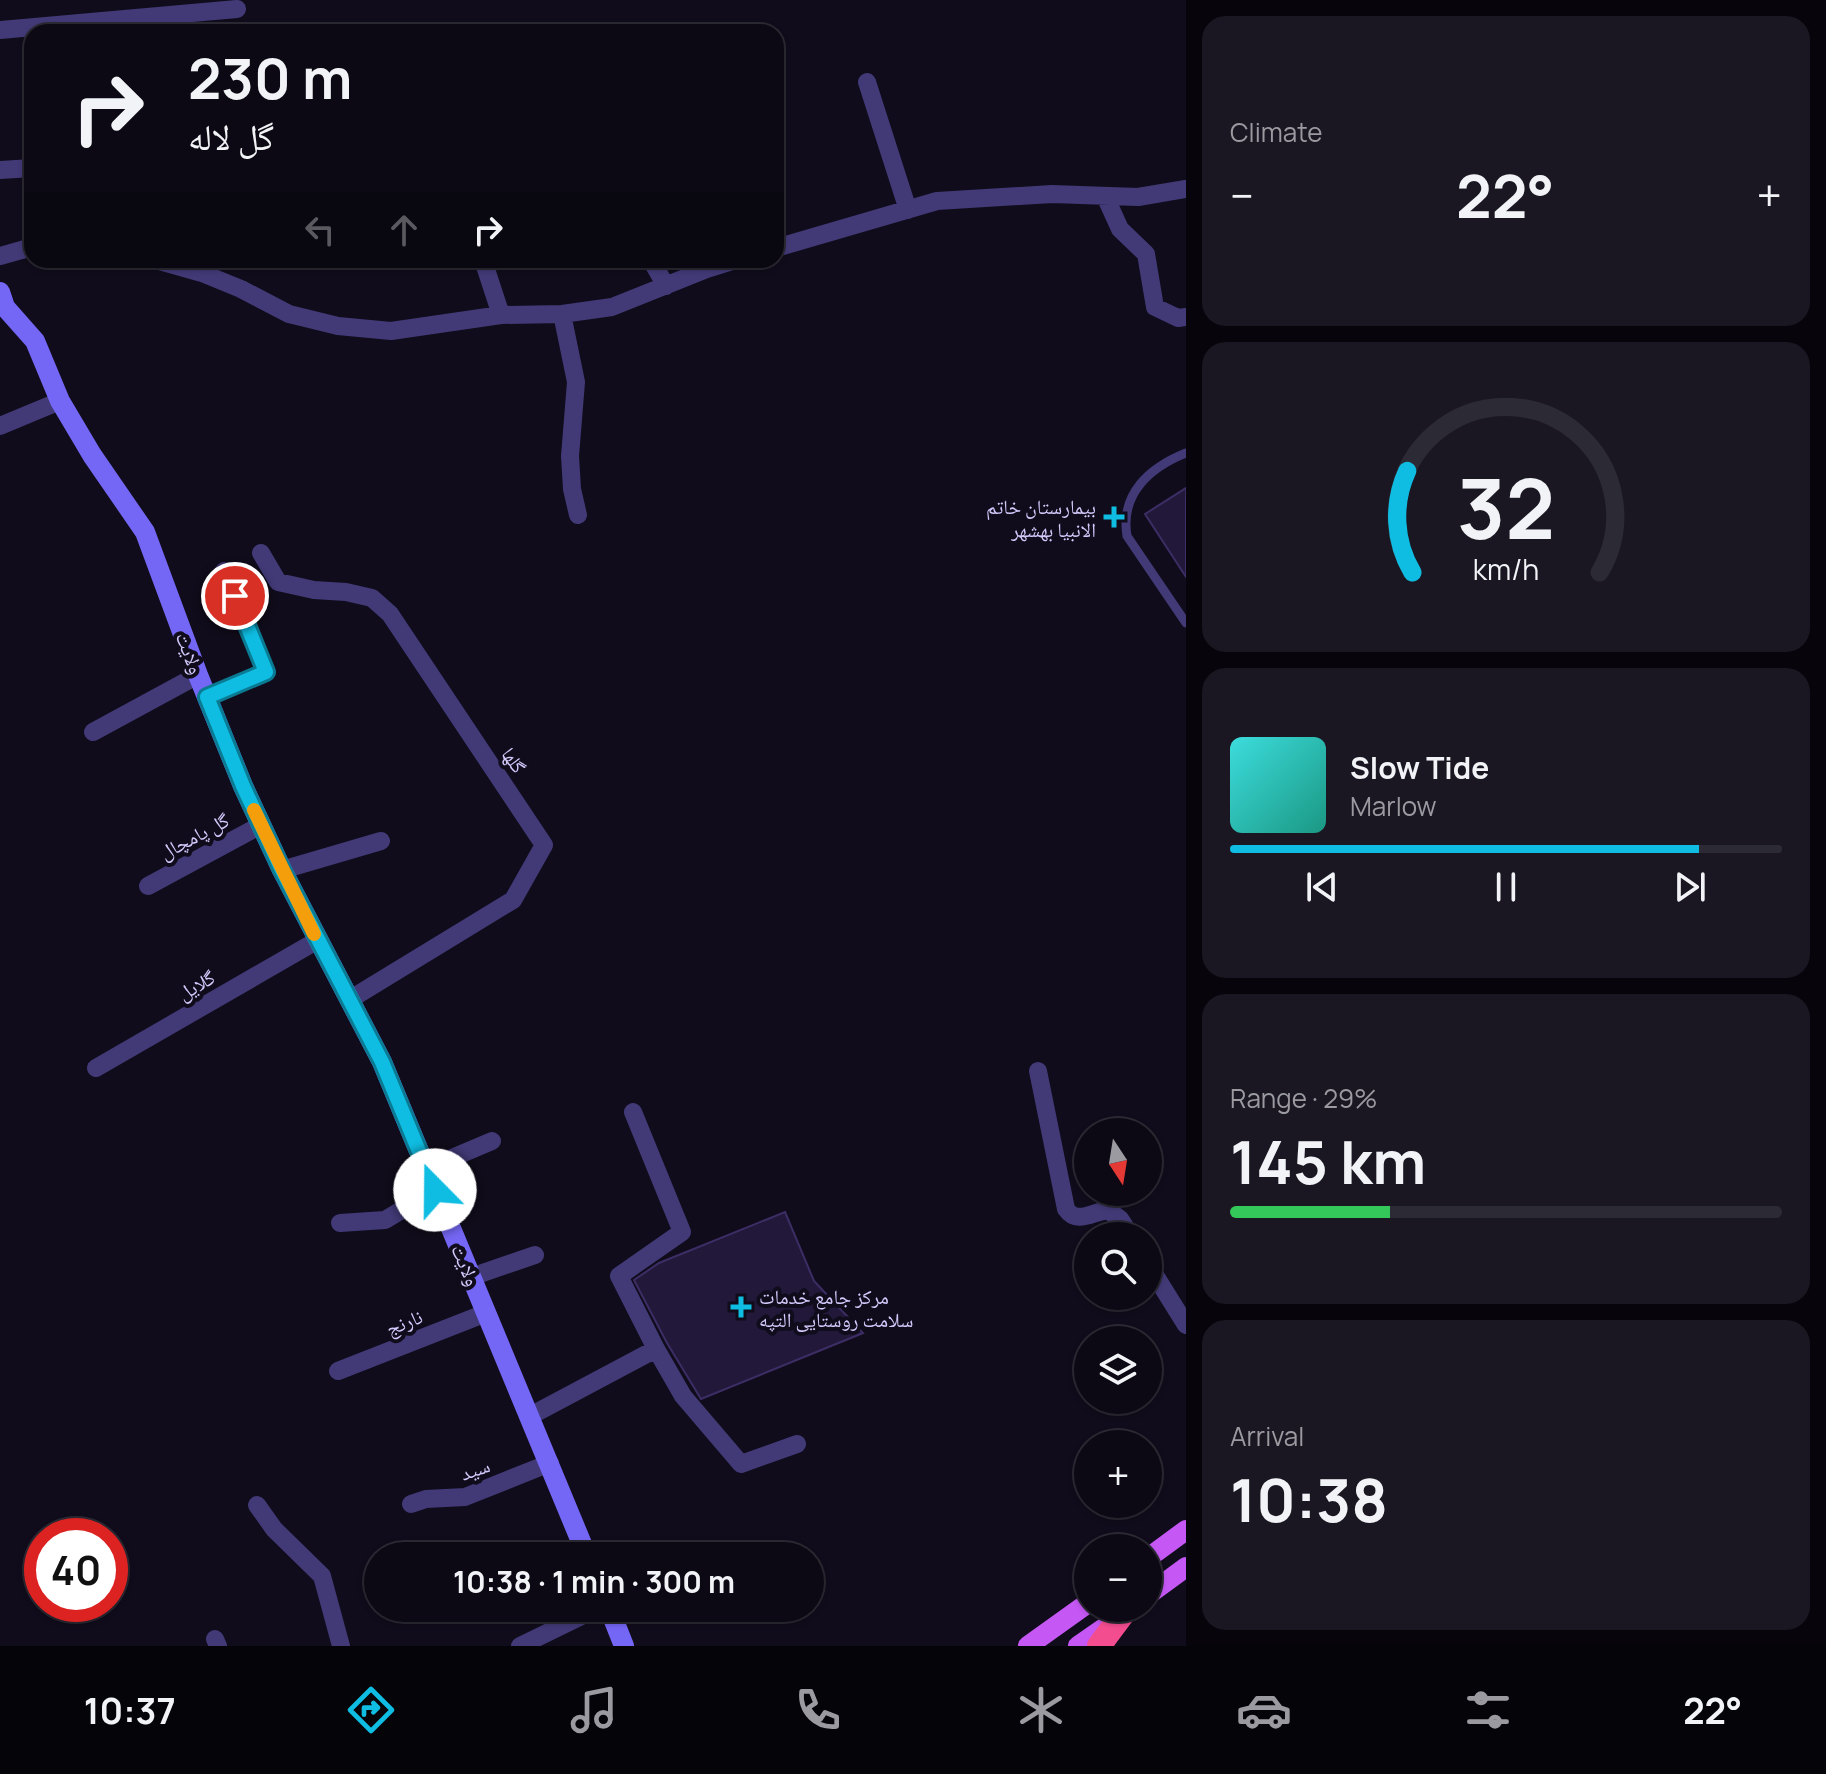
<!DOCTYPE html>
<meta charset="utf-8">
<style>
:root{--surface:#0c0914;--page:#1a1722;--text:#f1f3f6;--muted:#9a9aa0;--line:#2c2a34;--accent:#0fbde2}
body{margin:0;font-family:Manrope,"Noto Naskh Arabic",sans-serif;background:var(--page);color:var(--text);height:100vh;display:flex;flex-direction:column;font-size:30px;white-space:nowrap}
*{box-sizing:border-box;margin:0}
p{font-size:26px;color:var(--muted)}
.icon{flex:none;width:44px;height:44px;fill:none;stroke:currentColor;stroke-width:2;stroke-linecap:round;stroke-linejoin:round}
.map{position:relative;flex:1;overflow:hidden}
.details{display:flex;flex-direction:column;gap:16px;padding:16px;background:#07050b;width:640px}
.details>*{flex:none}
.top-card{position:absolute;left:24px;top:24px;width:760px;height:244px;border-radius:24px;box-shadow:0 2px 6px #0004,0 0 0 2px var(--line);background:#0c0914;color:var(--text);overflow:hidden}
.needle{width:52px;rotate:168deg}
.controls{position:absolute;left:1074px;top:1118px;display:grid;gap:16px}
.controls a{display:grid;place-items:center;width:88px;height:88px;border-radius:50%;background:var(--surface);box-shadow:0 2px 6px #0004,0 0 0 2px var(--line);font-size:40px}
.speed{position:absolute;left:24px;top:1518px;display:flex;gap:16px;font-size:40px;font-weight:700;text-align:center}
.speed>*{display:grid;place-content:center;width:104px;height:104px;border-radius:50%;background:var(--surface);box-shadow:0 2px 6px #0004,0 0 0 2px var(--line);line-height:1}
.speed .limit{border:12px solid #d22;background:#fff;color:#111}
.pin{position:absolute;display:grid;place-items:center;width:68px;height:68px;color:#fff;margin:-34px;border:4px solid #fff;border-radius:50%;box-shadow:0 2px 8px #0007}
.me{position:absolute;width:88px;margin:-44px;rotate:338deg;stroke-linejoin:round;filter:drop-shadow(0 0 6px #0008)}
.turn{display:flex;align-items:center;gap:28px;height:168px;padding:0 32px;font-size:36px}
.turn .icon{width:104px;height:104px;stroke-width:2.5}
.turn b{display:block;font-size:56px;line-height:68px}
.lanes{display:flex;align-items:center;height:76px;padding:0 32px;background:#0003;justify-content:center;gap:40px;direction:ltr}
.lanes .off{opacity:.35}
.big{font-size:60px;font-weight:700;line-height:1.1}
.details .widget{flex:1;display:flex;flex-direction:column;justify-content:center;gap:12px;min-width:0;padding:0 28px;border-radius:24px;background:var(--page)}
.details .dial{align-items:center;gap:0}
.dial svg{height:208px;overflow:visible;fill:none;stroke:var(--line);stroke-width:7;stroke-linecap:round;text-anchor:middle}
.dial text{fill:var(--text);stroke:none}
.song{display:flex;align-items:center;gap:24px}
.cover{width:96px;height:96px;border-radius:12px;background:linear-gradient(135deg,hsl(180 70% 55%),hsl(170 70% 35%))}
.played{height:8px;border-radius:4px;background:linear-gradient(90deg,var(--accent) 85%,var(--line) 85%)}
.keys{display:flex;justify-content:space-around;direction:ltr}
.heat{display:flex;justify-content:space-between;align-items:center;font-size:44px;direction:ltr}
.charge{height:12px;border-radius:6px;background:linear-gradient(90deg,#34c759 29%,var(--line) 0)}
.trip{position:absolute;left:364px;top:1542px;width:460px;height:80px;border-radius:40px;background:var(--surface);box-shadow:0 2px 6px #0004,0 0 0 2px var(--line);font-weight:700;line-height:80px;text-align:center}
.tab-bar{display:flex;height:128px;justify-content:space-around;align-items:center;background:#050408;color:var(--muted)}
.tab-bar .icon{width:56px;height:56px}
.tab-bar .current{color:var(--accent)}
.tab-bar b{font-size:36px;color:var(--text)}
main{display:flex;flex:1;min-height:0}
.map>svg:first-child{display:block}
.building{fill:#22193a;stroke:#3c2d65;stroke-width:2}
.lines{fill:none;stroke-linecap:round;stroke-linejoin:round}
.lane{stroke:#413a77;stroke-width:9}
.street{stroke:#413a77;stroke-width:18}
.secondary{stroke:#7567f5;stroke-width:20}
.primary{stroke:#c558f4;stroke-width:20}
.highway{stroke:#f34d90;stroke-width:24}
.route-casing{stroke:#0a7b93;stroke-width:20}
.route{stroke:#0fbde2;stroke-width:14}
.slow{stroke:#f59e0b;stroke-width:14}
.poi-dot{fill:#0fbde2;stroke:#100c1b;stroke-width:3}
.labels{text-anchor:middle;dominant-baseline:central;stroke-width:8;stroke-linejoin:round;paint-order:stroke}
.poi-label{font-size:20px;fill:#d3c9fb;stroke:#100c1b;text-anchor:end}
.street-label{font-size:20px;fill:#d3c9fb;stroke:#100c1b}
</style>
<main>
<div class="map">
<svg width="1186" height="1646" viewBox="0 0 1186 1646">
<rect width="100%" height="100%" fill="#100c1b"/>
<path class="building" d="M1186,488V577L1145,514Z
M785,1212L814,1281L863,1333L701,1399L667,1343L634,1280L659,1263Z"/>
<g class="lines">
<path class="lane" d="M1186,453C1149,468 1120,494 1127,536L1186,623"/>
<path class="street" d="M0,30L237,9
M867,82L908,210
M0,170L32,168
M1105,196L1120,229L1146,254L1155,307L1178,318L1186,317
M776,248L937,201L1052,194L1138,197L1186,189
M0,256L32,247
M156,260L202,273L241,289L289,314L338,326L391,331L501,315L562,314L612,307L707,269L736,260
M483,260L501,315
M651,260L666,286
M562,314L576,382L570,456L572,489L578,515
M0,426L60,401
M261,553L278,582L314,590L346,592L372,598L390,614L544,845L513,900L349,1000
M207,697L266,672L224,571
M93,732L198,675
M282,870L381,841
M148,886L261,825
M96,1068L318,940
M1038,1071L1066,1209C1077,1225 1092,1212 1108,1210L1120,1219L1131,1236
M426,1169L492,1141
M340,1223L385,1220L435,1190
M1148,1264L1186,1325
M471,1277L535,1255
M656,1349L683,1396L741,1464L797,1444
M338,1371L486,1313
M530,1416L656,1349L619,1276L682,1232L633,1112
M411,1504L426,1499L465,1497L550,1463
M257,1505L274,1529L322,1576L341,1646
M215,1639L218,1646
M520,1646L598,1608"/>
<path class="secondary" d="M0,292L5,307L35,341L60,401L92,455L145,532L198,675L243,786L282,870L382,1062L587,1556
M609,1608L624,1646"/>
<path class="primary" d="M1148,1558L1186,1530
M1148,1595L1186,1567
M1028,1646L1088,1603
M1078,1646L1114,1621"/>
<path class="highway" d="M1099,1646L1122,1615"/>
</g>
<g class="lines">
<g class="route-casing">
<path id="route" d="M235,596L266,672L207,697L243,786L282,870L382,1062L435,1190"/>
</g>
<use href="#route" class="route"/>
<path class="slow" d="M254,810L314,934"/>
</g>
<g class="poi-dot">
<path d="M1110 505h8v8h8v8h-8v8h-8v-8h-8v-8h8z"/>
<path d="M737 1295h8v8h8v8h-8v8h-8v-8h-8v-8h8z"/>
</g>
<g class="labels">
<g class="poi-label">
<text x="1096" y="506">بیمارستان خاتم<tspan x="1096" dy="23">الانبیا بهشهر</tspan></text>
<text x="759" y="1296" text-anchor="start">مرکز جامع خدمات<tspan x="759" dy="23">سلامت روستایی التپه</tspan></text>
</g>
<g class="street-label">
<text transform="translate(190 653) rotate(69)">ولایت</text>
<text transform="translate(514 760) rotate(56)">گلها</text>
<text transform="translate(194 836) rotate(-28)">گل پامچال</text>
<text transform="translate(196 985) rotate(-30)">گلایل</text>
<text transform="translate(466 1265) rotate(67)">ولایت</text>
<text transform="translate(404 1322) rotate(-22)">نارنج</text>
<text transform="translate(475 1469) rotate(-19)">سید</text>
</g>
</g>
</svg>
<div class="controls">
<a><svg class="needle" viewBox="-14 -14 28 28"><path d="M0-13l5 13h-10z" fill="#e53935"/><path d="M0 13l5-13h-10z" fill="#9a9aa0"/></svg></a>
<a><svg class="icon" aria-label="search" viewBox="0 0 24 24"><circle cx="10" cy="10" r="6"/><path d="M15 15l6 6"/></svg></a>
<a><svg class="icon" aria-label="layers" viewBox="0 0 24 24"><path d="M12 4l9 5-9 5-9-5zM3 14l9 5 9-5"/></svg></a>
<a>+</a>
<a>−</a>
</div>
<div class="speed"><div class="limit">40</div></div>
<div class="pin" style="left:235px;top:596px;background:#d93025"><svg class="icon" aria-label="arrive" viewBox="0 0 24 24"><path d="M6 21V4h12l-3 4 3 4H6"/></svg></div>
<svg class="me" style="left:435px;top:1190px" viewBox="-20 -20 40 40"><circle r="19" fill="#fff"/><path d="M0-13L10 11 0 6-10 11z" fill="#0fbde2"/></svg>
<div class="trip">10:38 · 1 min · 300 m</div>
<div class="top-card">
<div class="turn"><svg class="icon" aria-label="right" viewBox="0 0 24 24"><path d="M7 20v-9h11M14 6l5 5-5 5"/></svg><div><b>230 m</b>گل لاله</div></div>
<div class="lanes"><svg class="icon off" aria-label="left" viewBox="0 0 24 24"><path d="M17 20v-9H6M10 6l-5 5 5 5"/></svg><svg class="icon off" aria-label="ahead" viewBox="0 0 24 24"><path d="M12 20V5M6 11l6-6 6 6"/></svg><svg class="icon" aria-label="right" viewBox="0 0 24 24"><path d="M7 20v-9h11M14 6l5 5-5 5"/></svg></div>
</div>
</div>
<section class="details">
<div class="widget"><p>Climate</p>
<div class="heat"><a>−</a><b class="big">22°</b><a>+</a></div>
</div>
<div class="widget dial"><svg viewBox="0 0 100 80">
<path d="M14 69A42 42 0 1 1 86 69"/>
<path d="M14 69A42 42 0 0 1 12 30" stroke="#0fbde2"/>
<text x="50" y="56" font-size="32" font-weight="700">32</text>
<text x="50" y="72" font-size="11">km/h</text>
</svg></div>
<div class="widget">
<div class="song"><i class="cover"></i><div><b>Slow Tide</b><p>Marlow</p></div></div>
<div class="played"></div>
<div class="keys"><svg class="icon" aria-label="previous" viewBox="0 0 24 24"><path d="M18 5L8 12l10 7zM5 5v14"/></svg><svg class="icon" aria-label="pause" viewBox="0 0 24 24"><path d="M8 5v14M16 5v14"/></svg><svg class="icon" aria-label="next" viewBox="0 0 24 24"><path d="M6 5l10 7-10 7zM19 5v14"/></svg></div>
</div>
<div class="widget"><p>Range · 29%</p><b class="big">145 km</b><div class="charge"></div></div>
<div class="widget"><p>Arrival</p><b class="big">10:38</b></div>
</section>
</main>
<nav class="tab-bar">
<b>10:37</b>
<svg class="icon current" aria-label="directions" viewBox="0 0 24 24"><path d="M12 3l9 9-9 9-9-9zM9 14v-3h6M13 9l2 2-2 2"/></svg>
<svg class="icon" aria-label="music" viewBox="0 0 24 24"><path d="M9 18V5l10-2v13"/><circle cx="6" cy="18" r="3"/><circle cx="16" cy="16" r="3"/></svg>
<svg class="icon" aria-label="phone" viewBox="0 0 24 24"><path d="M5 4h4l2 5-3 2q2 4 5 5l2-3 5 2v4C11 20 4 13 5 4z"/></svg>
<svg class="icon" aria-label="climate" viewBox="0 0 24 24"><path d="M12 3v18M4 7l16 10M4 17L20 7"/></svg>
<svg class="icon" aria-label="car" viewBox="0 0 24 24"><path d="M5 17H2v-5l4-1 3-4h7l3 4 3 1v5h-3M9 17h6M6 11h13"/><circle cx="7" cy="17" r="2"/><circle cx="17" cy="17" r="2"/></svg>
<svg class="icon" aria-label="filters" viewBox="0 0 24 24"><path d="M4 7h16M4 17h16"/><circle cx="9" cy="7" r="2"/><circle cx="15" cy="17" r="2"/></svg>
<b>22°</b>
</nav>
